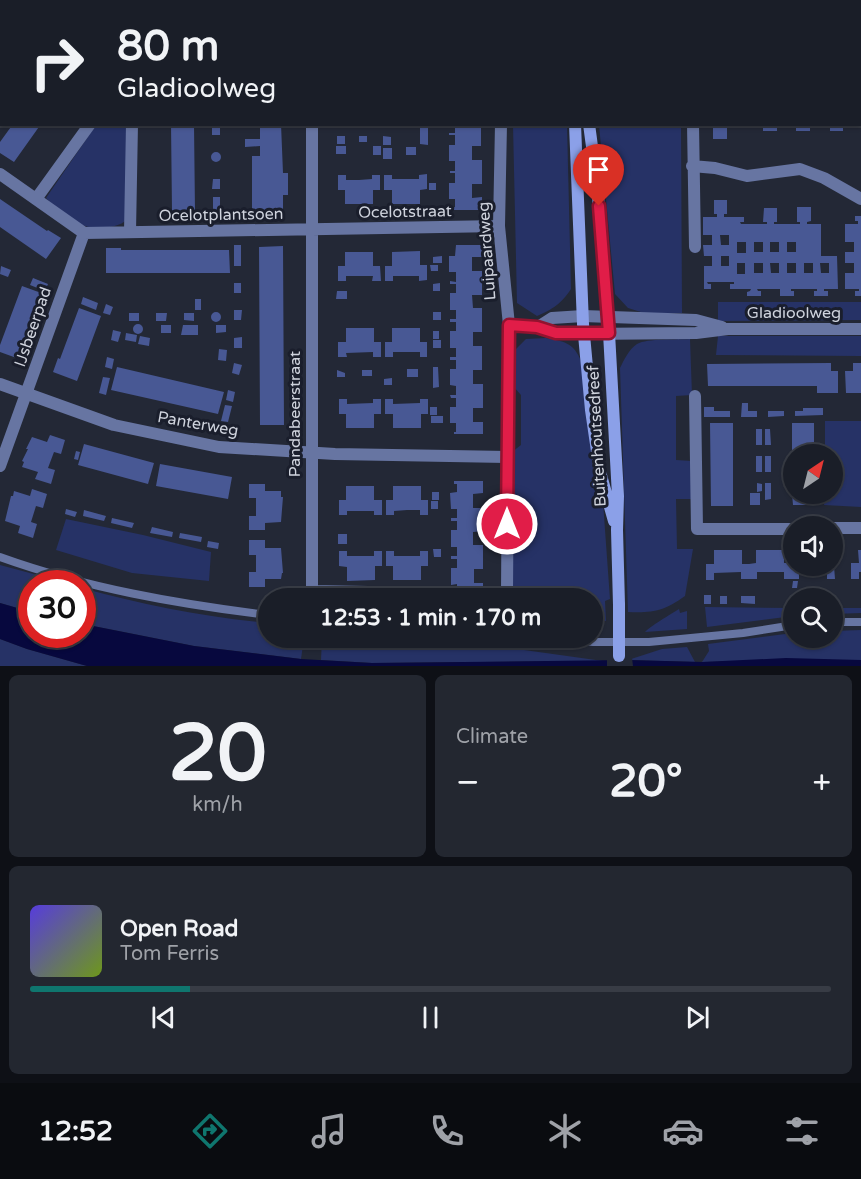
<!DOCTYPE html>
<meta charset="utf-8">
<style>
:root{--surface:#1a1e28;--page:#232730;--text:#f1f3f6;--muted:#9fa2a8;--line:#383c45;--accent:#0f766e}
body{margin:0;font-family:"Varela Round",sans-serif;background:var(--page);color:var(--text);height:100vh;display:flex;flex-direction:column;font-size:22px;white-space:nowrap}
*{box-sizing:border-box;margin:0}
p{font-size:20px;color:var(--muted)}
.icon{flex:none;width:33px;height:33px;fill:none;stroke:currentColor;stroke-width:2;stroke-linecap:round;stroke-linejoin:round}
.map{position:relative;height:666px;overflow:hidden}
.panel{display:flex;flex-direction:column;gap:9px;padding:9px;background:#0e1016;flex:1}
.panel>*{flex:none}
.hud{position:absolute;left:0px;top:0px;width:861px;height:126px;box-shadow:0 2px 4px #0004,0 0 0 2px var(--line);background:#1a1e28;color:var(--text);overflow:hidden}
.needle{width:39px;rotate:35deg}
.buttons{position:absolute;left:783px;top:444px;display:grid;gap:12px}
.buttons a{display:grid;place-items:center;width:60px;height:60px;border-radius:50%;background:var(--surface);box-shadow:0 2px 4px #0004,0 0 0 2px var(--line);font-size:30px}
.speed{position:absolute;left:18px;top:570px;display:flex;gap:12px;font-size:30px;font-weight:700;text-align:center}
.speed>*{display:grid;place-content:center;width:78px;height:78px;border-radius:50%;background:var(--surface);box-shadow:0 2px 4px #0004,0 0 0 2px var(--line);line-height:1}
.speed .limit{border:9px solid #d22;background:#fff;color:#111}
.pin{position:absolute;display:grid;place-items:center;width:51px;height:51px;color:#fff;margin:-62px -26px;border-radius:50% 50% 50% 0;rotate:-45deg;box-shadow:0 0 6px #0007}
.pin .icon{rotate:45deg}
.me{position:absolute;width:66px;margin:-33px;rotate:0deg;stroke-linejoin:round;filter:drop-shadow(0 0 4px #0008)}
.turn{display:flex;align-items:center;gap:21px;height:126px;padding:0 18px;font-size:27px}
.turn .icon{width:78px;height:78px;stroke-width:2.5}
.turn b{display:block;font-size:42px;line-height:51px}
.big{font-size:45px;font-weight:700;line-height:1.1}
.panel .widget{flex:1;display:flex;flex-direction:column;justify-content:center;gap:9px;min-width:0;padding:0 21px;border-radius:9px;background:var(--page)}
.panel .dial{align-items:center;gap:0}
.dial b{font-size:78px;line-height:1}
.song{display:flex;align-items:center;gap:18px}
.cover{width:72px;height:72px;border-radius:9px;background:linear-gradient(135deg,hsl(250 70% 55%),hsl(80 70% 35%))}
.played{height:6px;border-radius:3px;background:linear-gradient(90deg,var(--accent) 20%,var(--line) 20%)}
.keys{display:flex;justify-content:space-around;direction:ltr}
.heat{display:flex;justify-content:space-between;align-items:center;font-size:33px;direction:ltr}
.panel .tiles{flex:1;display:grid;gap:9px;grid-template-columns:1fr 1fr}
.widget:last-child{grid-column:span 2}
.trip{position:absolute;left:258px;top:588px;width:345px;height:60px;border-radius:30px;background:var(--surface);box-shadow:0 2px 4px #0004,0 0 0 2px var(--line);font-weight:700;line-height:60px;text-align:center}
.tabs{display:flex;height:96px;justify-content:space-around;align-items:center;background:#0a0c10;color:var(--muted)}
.tabs .icon{width:42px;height:42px}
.tabs .current{color:var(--accent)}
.tabs b{font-size:27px;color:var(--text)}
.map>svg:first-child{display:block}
.green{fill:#263266}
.water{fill:#07083e}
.pier{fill:#232836}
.building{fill:#485894;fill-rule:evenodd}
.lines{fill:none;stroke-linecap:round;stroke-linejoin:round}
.lane{stroke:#6775a2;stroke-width:8}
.street{stroke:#6775a2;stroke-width:12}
.secondary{stroke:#8ba0e8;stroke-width:12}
.secondary-bridge{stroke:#8ba0e8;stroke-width:12}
.route-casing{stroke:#92132f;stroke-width:15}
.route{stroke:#e11d48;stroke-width:10}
.labels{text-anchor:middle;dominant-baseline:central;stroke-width:6;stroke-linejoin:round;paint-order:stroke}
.street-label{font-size:16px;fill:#cfd3dd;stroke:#1a1e2c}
</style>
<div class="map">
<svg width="861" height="666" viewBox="0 0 861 666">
<rect width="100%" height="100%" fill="#232836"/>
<path class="green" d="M96,125H126V220C120,228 94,230 85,226C73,222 53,207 46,198Z
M513,125H567L571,289C561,304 553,309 537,316L517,303Z
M599,125H681L682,313H644L628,308L615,294Z
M718,302H861V320L718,321Z
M718,336H861V356L716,355Z
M546,338C568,342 575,344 583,366L593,470L603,502L610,599L605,601L606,621L593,618L592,598H532L513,596L512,452L521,445V395L513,386V352L526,339Z
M690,339L692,395L676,396V460L692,461V499H676L677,549H693L685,596C664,611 654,613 628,612L620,368C624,360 629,349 637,344C648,338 676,340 690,339Z
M825,421H861V507L824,505L825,494H832V454H825Z
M66,519L143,535L211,552L209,581L132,573L56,550Z
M0,565L67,583L32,584L31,612L0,603Z
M82,588C143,605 205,617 268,623V638H304L301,659L194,646L83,624Z
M705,607L793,608V616L707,627Z
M832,608H861V613L833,614Z
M679,609L680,613L687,611V629L645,632C649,627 671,614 679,609Z
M861,630V660L702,662L709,651L708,644L793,633L794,638H832L833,631Z
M322,638H456L496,646L603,661L372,663L321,660Z
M0,639L27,649L87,666H0Z
M687,647L695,662L628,660L662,649Z"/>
<path class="water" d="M0,603L31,612L32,634H82L83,624L194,646L301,659L372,663L628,660L702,662L786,658L861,660V666H87L27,649L0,639Z"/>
<path class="pier" d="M607,658H632L633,666H607Z"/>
<path class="building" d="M13,124H41L14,162L0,153V142Z
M171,124H194L195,212H172Z
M260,124H281L283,173H288V195H283V212H252V156H260V146L245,147V139H260Z
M455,124H481V146H472V160H482V184H472V198L482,197V210H453V208L455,207V199H449V183H455V173H450V171H455V161H449V145H455V135H449V133H455Z
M727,124V139H713V125Z
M763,124H777V131H763Z
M796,124H810V131H796Z
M830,124H843V131H830Z
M212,125H220V135H212Z
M420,128H428V145L420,144Z
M337,136H345V144H337Z
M359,136H367V142H359Z
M383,136L391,137V145H383Z
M336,146H346V154H336Z
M373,146H381V155H373Z
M406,147H416V155H406Z
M383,148H392V159H383Z
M211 157a5 5 0 1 1 10 0a5 5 0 1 1-10 0Z
M427,174V189L420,190V204H392V190H384V175H392V179H419V175Z
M338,175H346V180H359L372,179V175H380V190H373V204H345V190H338Z
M213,179H220V189H212Z
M429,183H436V190H429Z
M213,197H220V212H213Z
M0,199L47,231L48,230L61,238L46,259L0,227Z
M714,200H727V214H724V217H744V222H740L741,224H767V222H763L764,208H777V222H774V224H800V222H797V207H811V221L807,222V224H821V256H837L838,289H824V291H828V296H814V291H817V289H791V291H794V296H780V289H757L758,291H761V296H747V292L750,291L751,289H730V284H734V282H707L708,284H711V289H704V266H712V256H704L703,245H712V235H703V217H717V214H714ZM720,235H729V245H721ZM737,242H746V253H737ZM754,242H763V252H754ZM770,242H779V252H770ZM787,242H796V252H787ZM721,256H729V266H721ZM737,263H745V274H737ZM754,263H763V273H754ZM770,263H779V273H771ZM787,263H796V273H787ZM804,263H813V273H804ZM820,263H829V273H821Z
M439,211H449V217H438Z
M855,216H861V296H855V291H859V289H845V273H854V263H845V252H854V242H845V224H858V221H855Z
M234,245H241V266H234Z
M456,245H482V257H472V271H482V295H472L473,308H482V332H473V346H482V370H473V384H483V408H473V422H483V434H454V432H456V423H450V407H456V398H451L450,395H456V386L450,385V369H456V360H450V357H456V348H450V331H456V322H450V319H456V310H450V293H456V284H450V281L456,282V272H449V256H455Z
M283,246L284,425H260L259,247Z
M106,248H121V250H229L230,273H106Z
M420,251V265H427V280L419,281V276H393V281H385V266H392V252Z
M345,252H373V266H380L381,281H372L373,276H346V281H338V266H345Z
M442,256V263H433V257Z
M430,265H438V271H431Z
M1,266L11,270L8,277L0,274Z
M33,278L48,284L45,291L30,285Z
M234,283H241V293H234Z
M440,283V291H433V284Z
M22,286L44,294L25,345L27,346L22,360L0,352V345Z
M337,291H347V299H336Z
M83,297L98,303L96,310L81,304Z
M195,299H201V310H195Z
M106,304L113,307L110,315L103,313Z
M79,308L101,316L77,381L53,372L58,358L60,359Z
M234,310H242L241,320H234Z
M433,312H441V320H433Z
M211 317a5 5 0 1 1 10 0a5 5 0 1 1-10 0Z
M129,313H139V321H129Z
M156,313H167L166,321H156Z
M184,313H194V321L184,320Z
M133 329a5 5 0 1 1 10 0a5 5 0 1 1-10 0Z
M161,325H171V333H161Z
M183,325H198V335H181Z
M216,325H226V332L216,333Z
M346,328H374V342H381V357H373V352L346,353L347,357H338V342H346Z
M392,328H420V342H427V357H420V352H393V357H385V342H392Z
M113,330L121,332L118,342L111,340Z
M433,331H439V339H433Z
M126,333L137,335L136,342L125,340Z
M140,336L150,338L149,346L138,344Z
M242,337V348H234V338Z
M433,340H441V348H433Z
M219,349L227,350L226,361L218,360Z
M107,357L114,359L112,369L105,367Z
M234,363L242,365L239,375L232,373Z
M831,363V371H838V393H817V386H708L707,364Z
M853,363H861V393H846L845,371H853Z
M117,367L224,392L218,414L111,390Z
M433,367H438L439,387L433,388Z
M407,369H418V377H407Z
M337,370L345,373V377H337Z
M362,370H372V376H362Z
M103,377L110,378L106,395L99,393Z
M392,378V385H384V379Z
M228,390L235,392L233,402L226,400Z
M339,399H347V404L373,403V399H381V414H374V428H346V414H339Z
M385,399H393V404L420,403V399H428V414H421V428H393V414H385Z
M742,403H748V411H757V417H741Z
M225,405L232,406L228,422L221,421Z
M430,407H437V415H430Z
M704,407H714V411H730V417H704Z
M803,408H823V415L795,416V411H803Z
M768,411H784V416L768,417Z
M431,416H443V423H431Z
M710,423H733V506H711Z
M792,423H814V454H792Z
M756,429H762V445H756Z
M765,429H770L771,445H765Z
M50,435L65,440L61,454L54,452L48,468L55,470L51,484L35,479L38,472L22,467L24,462L22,461L28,449H26L32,437L47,442Z
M84,444L154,463L148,484L78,465Z
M76,451L80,452L78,460L74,459Z
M756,456H762V472H756Z
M765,456H771V472H765Z
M160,464L232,477L228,499L156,486Z
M454,481H483V493L473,494V508H483V531L473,532V545H483V569H474V583H483V595L454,596V593H457V584L451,585V568H457V559H451V556H457V547H451V530H457V521H451V518H457V509H451L450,493L457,492V484H454Z
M757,483L762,484V491L757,492Z
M765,483H771V499L765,500Z
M249,484H265V491H281V497H283L281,522L265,523V530H249V516H256V498H249Z
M346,486H374V500H382V515H374V511H347V515H339V500H346Z
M393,486H421V500H428V515H420V510H407L394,511V515H386V500H393Z
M32,489L47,494L43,508L36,506L31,522L37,524L33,538L18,533L20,526L5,521L11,496H13L14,491L30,496Z
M432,492H439V500H432Z
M750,493H760V505H750Z
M792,494H815V505H793Z
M431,501H438V509H431Z
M66,509L77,512L75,517L65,514Z
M84,510L106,516L104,521L83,516Z
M112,518L134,523L132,528L111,523Z
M152,527L173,532L172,537L150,533Z
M180,533L202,537L201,542L179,538Z
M338,534H347V544H338Z
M249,540H265V548H281L283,573H282L281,579H265V587H249V572H256V555H249Z
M208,541L219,543L218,549L207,547Z
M433,549H441V557H434Z
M714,550H742V564H749L756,563V550H784V563H794V566H834L835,579H827V572H799V579H784V572H757V579H741V572L714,573V580H706V564H714Z
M858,550H861V572H859V579H851V563H859Z
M339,551H347V556H374V551H382V566H375V580L347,581V567L339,566Z
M386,551H394V556H420V551H428V566H421V580H393V566H386Z
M793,581H798L797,588H792Z
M704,595H711V604H704Z
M720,596H727V604H720Z
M741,596H755V604L741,603Z"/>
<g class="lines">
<path class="lane" d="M0,557C86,588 178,604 268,615
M832,622H861
M550,638L593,642H649L743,633L794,625"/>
<path class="street" d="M311,0V2
M693,0V2
M504,2V0
M860,18H861
M312,124V591L424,593
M501,124L499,226L509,325L507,591
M693,124L695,247
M692,166L715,168L747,176L800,169L824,178L861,199
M0,174L84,233L499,226
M36,199L90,124
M130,232L132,124
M509,325L538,327L556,333L584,334L696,333L728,329H861
M538,327L552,318L583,316L696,320L722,327
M0,384L114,425L219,447L335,454L507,457
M695,396L697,529H794
M0,466L84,233
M832,528H861"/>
<path class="secondary" d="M574,0V2
M575,124L583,324L591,410L600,472L614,521
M589,124L597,184L609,333L618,496L617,530L619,605"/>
<path class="secondary-bridge" d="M619,605V656"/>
</g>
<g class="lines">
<g class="route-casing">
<path id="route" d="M507,524L509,325L537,327L556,333H609L599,206"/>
</g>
<use href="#route" class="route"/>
</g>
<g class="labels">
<g class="street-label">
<text transform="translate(405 212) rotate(-1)">Ocelotstraat</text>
<text transform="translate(221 215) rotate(-1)">Ocelotplantsoen</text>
<text transform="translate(487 251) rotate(-94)">Luipaardweg</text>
<text x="794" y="313">Gladioolweg</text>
<text transform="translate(33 327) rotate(-71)">IJsbeerpad</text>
<text transform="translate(295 414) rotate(-90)">Pandabeerstraat</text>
<text transform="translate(198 424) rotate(10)">Panterweg</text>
<text transform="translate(597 436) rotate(-93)">Buitenhoutsedreef</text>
</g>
</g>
</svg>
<div class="buttons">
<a><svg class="needle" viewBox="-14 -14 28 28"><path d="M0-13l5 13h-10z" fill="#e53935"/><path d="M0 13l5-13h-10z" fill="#9fa2a8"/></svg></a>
<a><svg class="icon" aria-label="sound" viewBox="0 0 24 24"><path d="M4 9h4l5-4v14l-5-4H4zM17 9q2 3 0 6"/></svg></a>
<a><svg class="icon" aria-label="search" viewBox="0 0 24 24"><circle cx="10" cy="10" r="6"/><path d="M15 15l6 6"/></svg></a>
</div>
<div class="speed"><div class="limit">30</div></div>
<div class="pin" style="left:599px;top:206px;background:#d93025"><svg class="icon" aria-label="arrive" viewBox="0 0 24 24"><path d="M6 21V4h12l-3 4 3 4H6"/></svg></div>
<svg class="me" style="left:507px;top:524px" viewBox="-20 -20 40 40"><circle r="17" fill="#e11d48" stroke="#fff" stroke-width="3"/><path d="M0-11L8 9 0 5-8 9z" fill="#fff"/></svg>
<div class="trip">12:53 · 1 min · 170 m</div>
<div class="hud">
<div class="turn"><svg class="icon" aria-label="right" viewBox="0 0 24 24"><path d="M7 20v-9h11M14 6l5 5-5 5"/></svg><div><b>80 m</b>Gladioolweg</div></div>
</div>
</div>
<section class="panel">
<div class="tiles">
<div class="widget dial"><b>20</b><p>km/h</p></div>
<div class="widget"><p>Climate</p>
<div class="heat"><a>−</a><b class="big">20°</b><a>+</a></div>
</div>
<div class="widget">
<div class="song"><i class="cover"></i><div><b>Open Road</b><p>Tom Ferris</p></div></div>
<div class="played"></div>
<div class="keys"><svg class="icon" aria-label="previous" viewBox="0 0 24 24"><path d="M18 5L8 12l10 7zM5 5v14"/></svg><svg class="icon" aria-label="pause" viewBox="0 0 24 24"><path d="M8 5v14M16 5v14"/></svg><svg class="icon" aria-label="next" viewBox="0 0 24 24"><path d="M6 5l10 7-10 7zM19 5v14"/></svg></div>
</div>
</div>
</section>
<nav class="tabs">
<b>12:52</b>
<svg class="icon current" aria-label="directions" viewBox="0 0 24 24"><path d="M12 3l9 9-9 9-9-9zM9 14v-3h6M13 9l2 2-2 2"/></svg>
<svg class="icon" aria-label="music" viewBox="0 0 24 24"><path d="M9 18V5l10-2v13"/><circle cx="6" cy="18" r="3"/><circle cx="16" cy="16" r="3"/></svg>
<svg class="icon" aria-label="phone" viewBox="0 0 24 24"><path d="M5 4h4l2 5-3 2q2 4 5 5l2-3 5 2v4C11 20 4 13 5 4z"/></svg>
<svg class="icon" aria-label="climate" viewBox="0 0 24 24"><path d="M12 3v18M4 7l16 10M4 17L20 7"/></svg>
<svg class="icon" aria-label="car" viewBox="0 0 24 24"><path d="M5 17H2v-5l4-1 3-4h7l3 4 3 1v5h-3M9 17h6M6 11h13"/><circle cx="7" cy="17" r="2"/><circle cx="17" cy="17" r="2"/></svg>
<svg class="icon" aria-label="filters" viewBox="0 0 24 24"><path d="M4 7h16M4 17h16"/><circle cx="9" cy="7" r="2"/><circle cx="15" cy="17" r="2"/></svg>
</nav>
